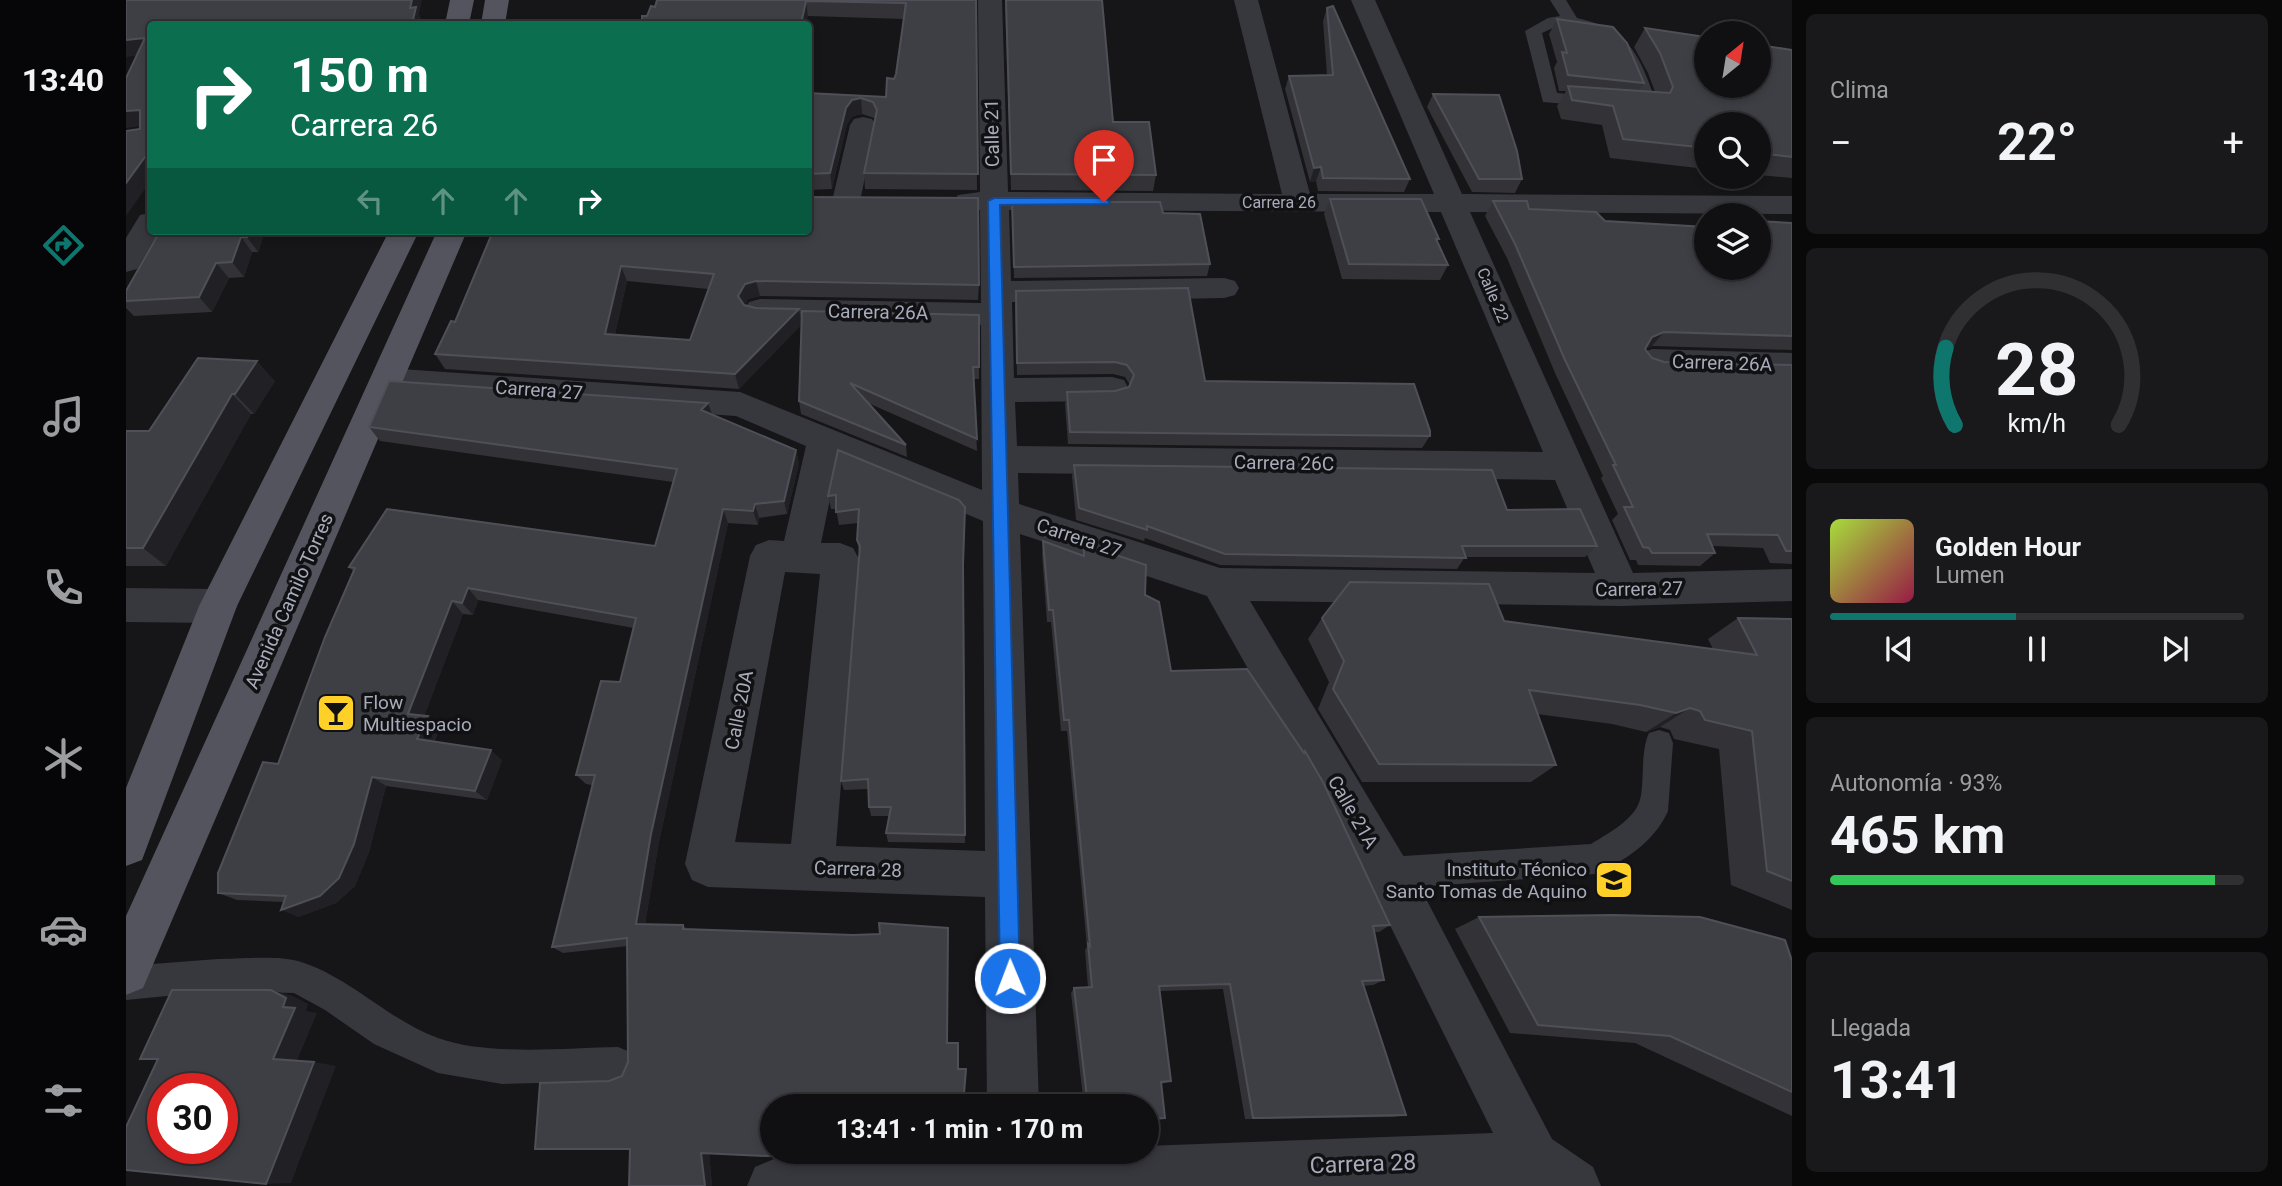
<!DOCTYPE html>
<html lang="es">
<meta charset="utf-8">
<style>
:root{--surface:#101013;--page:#19191c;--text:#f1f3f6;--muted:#9c9da0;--line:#303033;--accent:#0f766e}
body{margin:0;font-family:Roboto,sans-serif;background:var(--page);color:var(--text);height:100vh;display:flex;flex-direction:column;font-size:26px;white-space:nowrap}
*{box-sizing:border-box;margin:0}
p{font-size:23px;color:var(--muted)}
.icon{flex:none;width:38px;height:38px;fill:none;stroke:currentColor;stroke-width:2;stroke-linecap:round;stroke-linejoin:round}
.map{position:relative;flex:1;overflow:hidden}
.side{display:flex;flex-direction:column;gap:14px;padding:14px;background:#09090a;width:490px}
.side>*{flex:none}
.guide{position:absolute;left:21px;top:21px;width:665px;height:214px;border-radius:7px;box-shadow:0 4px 10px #0003,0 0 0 2px var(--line);background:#0b6e4f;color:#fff;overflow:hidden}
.needle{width:46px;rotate:30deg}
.tools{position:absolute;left:1568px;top:21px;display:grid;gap:14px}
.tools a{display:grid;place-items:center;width:77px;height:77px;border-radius:50%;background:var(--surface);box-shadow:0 4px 10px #0003,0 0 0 2px var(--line);font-size:35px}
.speed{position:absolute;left:21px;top:1073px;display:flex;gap:14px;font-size:35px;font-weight:700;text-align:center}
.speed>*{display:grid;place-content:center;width:91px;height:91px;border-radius:50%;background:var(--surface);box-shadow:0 4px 10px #0003,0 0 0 2px var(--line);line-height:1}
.speed .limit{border:10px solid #d22;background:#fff;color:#111}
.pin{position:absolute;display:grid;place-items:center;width:60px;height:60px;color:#fff;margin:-72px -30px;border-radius:50% 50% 50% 0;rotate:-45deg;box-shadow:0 0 7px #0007}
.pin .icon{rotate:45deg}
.me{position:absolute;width:77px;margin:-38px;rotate:359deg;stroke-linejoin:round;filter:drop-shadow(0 0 5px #0008)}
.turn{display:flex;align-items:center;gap:24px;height:147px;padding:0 28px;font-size:32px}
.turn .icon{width:91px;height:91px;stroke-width:2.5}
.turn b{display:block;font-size:49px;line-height:60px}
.lanes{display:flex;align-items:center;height:66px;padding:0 28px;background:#0003;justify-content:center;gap:35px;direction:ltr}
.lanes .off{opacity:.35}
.big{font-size:52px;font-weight:700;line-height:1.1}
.side .tile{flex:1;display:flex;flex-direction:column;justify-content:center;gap:10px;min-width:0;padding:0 24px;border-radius:10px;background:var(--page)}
.side .dial{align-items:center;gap:0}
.dial svg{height:182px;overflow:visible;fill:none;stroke:var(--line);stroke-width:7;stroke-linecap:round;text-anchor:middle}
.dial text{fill:var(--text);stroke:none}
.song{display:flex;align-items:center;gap:21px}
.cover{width:84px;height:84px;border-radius:10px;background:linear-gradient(135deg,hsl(80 70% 55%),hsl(340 70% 35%))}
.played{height:7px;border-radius:4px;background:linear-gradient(90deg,var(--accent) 45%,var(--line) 45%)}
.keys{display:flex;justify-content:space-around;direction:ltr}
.heat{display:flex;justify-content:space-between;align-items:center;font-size:38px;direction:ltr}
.charge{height:10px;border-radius:5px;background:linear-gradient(90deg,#34c759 93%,var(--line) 0)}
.trip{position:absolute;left:634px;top:1094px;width:399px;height:70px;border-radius:35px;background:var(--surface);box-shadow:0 4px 10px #0003,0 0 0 2px var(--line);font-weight:700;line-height:70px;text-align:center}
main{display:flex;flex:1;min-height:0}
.tab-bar{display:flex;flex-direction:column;width:126px;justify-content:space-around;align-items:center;background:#060608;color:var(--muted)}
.tab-bar .icon{width:49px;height:49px}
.tab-bar .active{color:var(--accent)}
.tab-bar b{font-size:32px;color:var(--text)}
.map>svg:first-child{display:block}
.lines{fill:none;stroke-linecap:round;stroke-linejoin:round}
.lane{fill:#37373e;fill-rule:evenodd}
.street{fill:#37373e;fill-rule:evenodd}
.primary{fill:#53545d;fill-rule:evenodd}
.wall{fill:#323237;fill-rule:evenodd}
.shaded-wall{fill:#212125}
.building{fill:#3e3f45;stroke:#4f5057;stroke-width:2;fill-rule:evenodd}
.route{fill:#1a73e8;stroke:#114b97;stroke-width:2}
.labels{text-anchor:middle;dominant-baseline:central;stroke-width:7;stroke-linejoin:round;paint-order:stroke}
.far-street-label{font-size:16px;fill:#a7abba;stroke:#111114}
.street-label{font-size:19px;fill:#a7abba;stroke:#111114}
.poi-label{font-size:19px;fill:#a7abba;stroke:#111114;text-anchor:start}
.near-street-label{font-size:23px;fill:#a7abba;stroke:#111114}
</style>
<main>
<nav class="tab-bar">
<b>13:40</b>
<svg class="icon active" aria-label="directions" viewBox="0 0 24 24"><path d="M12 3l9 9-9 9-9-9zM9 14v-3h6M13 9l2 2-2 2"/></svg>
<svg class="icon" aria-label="music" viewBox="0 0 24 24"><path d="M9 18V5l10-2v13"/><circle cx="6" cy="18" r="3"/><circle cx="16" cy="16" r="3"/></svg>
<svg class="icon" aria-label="phone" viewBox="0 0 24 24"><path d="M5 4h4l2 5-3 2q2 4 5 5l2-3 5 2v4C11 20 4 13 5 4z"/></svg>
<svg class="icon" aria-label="climate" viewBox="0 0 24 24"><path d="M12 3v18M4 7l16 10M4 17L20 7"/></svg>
<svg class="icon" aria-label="car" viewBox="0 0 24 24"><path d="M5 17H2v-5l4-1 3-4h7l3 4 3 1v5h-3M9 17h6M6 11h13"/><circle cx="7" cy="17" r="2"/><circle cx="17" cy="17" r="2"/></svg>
<svg class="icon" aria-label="filters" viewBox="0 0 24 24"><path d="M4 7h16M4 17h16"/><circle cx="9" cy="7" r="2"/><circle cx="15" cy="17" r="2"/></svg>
</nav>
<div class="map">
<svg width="1666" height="1186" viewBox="0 0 1666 1186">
<rect width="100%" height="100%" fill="#161619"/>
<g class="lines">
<path class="lane" d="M1424,0H1440L1451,18C1506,30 1514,57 1532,107L1529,111L1417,102L1399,31L1422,18L1434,16ZM1431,26C1485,26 1497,55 1512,101L1431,93L1416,33Z
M1533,730L1543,733L1547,743L1542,811C1529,841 1498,862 1469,874L1262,889L1251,884L1246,873L1251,862L1262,857L1465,844C1481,834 1504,822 1512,805C1520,790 1513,754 1523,733Z
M92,959C115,959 151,955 172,961C223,976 262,1020 312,1038C361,1056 439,1048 492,1047L504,1052L509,1064L504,1076L492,1081L376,1084L312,1073L248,1044L199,1010L168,993L92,991L0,1000V966Z"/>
<path class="street" d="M852,0H876L882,192L1156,194L1108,0H1132L1184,194H1308L1225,0H1249L1336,194L1666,196V214L1344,212L1507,573L1666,569V601L1495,606L1124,601L1278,857L1426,1139L1467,1167L1475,1186H621L629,1167L648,1159L856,1152H1020V1146L1367,1133L1246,889L1081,596L894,534L913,1106H861L859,897L582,887L566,880L559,864L624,556L630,545L643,540L658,541L680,446L610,416L260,392L248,388L244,380L248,372L260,368L614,392L856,490L855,325L634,321L623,318L618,310L623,302L634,299L855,303L854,210L832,207L828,201L832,195L854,192ZM883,210L1315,212L1417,452L891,446L889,402L986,401L998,398L1003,389L998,380L986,377L888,378L886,302L1098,298L1109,295L1113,288L1109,281L1098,278L885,281ZM712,460L857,521L859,851L710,846L733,559L727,548L714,543H695ZM892,473L1429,480L1469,573L1094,568L893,504ZM659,572L694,574L665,844L609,842Z
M737,117L746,119L750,125L734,201L730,207L720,210L710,207L706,201L724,125L728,119Z
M24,213V231H33L11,269L0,272V238L14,215Z
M1526,349L1666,353V377L1526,373L1515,369L1510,361L1515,353Z
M0,588L92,589L106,594L111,606L106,618L92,623L0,622Z"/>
<path class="primary" d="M324,0H348L343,24H319Z
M359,0H383L379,24H355Z
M263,231H293L111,606L16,860L0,866V788L73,606Z
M311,231H341L17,988L0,995V916Z"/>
</g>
<path class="wall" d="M531,0H850L851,190L739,189L738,173L749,119L748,118L736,114L727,116L721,124L706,189L682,190V93L760,97L770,74L778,19L682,16H521L529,7Z
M879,0H976L987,122L1030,175L1027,191L885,190Z
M1201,8L1284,179L1278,192L1192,191L1190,181L1184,182L1159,89L1163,76L1201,75L1197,21Z
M1431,19L1518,83L1513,91L1529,92L1522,73L1508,47L1519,28L1666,50V178L1633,175V124H1580V169L1484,158L1476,125L1435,119L1431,106L1440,91H1433L1428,68L1431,62L1423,34Z
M1307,94L1396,179L1389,193L1346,192L1301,107Z
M1204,199L1313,239L1311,242L1322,265L1314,280L1216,279L1198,214Z
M1367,201L1403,209L1479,221L1570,226L1577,217L1580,218V268L1666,223V350L1526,346L1519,349L1526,358L1538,362L1666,365V564L1644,563L1637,548L1586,546L1589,553L1574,566L1512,565L1510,560H1504L1486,520L1492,514L1475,478L1477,476L1429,373L1381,258L1359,216Z
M886,202L1037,213L1084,264L1081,276L888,278Z
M34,231H168L139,232L132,252H126L118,277L103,278L86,312L8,316L0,308V291Z
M489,232L853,285L852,300L634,296L622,299L619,305L675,323L853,315V379H848L851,451L742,403L780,445L781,457L675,414L673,401L675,325L613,389L319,369L309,354L329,322ZM501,281L582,289L564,340L489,334Z
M890,291L1079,381L1304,436L1296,448L942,444L939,404L941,392L989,391L1003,387L1004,385L999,377L987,374L891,375L889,305Z
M72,358L149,381L128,414H125L40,566H0V431H23Z
M582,403L586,415L670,450L673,464L661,514L633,518L632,525L602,523L533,842L519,924L557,925L562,930L727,935L754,934L822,928L646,1152H796L646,1157L583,1153L586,1186H503L504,1149H409L483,1081L496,1076L502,1062V946L437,953L426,947L466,785L460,784L450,775L494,682L508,628L352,600L347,615L337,614L298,716L314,727L308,742L376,760L361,800L260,786L243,852L229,886L210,903L172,917L157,902L111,900L92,893L152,764L227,571L223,567L529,546L547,482L254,441L243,427Z
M712,450L837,574L839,843L762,842L760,833L763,816H745L743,807L742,789L718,790L715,781L733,553L731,540L732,523L713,525L710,509H705L702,496Z
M948,465L1381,510L1471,546L1459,557H1339L1331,569L1094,565L1019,538L1018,541L950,520L946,476Z
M917,541L955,555L957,544L1019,595L1045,671L1264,925L1253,932H1248L1258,980L1247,985L1237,986L1280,1115L1267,1117L1119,1119L1097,989L1033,991L1045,1081L1035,1084L1039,1118L1033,1120H1020V1106H958L945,993L948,988H962L959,950L961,947L941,731H935L925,622H921L916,554Z
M1196,618L1378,621L1587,649L1582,639L1612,618L1666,619V910L1605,885L1593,749L1548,739L1544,730L1534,727L1520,732L1486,724L1411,714L1430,765L1405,782H1236L1192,709L1203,682L1182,639Z
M1353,917L1666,961V1116L1509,1043L1384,1033L1329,929Z"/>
<path class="shaded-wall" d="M286,0H296L293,14L297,22L296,24H286L284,8Z
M680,1L682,16L680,24H675Z
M19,38L24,54L0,57V40Z
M735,98L736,114L727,116L721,124L706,189L704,173L720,108L726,100Z
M14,110L24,125L0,128V111Z
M24,150V182L0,216V183Z
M1195,167L1190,181L1184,182L1188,168Z
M123,231L139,232L132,252L121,237Z
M115,237L126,252L118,277L106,262Z
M90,263L103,278L86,312L73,297Z
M495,266L501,281L486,349L479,334Z
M630,281L634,296L622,299L616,311L612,296L619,284Z
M673,309L676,324L613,389L609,374Z
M1538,332L1526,346L1514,351L1526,337Z
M131,361L149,381L128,414L109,394Z
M106,394L125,414L40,566L17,548Z
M582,403L587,417L575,410Z
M670,450L673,464L661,514L658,501Z
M629,504L633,518L632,525L627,511Z
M597,509L602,523L533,842L518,930L510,924L525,834Z
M342,588L352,600L347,615L336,603Z
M326,601L337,614L295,725L282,714Z
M1564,708L1534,727L1520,732L1550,713Z
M302,716L314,727L304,749L291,739Z
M365,750L376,760L361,800L349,791Z
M246,777L260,786L243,852L229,886L210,903L172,917L155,910Z
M145,990L167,996L182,1004L180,1011L191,1013L170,1063L147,1059L157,1007Z
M188,1062L210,1066L165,1183L140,1184Z
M575,1153H583L586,1186H579Z"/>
<path class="building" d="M0,0H286L284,8L290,7L286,24H24V150L0,183V131L14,129V110L0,111V78L19,38L0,40Z
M531,0H850L852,174L738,173L751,110L747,102L735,98L726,100L720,108L704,173L682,174V93L760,97L761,78L768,79L770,74L780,3L680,1L675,24H516V16H521L525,6L529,7Z
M880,0H976L987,122H1023L1030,175L885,174Z
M1207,6L1284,179L1197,178L1195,167L1188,168L1163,76L1207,75L1201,8Z
M1431,19L1487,27L1501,43L1518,83L1442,75L1436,52L1441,53Z
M1519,28L1580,37V86H1633V45L1666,50V157L1633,153V124H1580V148L1497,139L1487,106L1446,100L1442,86L1544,93L1547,87L1534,53Z
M1307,94L1373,95L1391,151L1396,179H1353Z
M682,197L852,198L853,285L630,281L619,284L612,296L618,305L630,308L673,309L609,374L309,354L325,321L329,322L367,231H475L489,232V231H682ZM495,266L588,274L564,340L479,334Z
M1204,199H1295L1313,239H1310L1322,265L1223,264Z
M1367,201H1401L1403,209L1470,212L1479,221L1580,227V268H1633V221L1666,223V336L1538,332L1526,337L1519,349L1526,358L1538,362L1666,365V551H1660L1652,535L1581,534L1589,553H1526L1523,548L1517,547L1498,507H1507L1487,465H1490L1439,360L1389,244Z
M886,202H1034L1037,213L1074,214L1084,264L888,267Z
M34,231H123L121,237H115L106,262L90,263L73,297L0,301V291Z
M1062,288L1079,381L1288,384L1304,431V436L944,432L941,392L989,391L1003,387L1008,375L1001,365L989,362L891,363L890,291Z
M676,311L853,315V367H847L851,439L724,383L780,445L673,401Z
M72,358L131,361L109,394H106L17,548H0V431H23Z
M263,381L582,403L575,410L670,450L658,501L629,504L627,511L597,509L525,834L510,924L557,925V929L727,935L754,934L753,923L822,928L821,1043H832V1069H840L837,1106H646V1152H776L640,1156L575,1153L579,1186H503L504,1149H409L414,1083L483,1081L496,1076L502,1062L501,938L426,947L469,775H450L475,681L494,682L510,618L342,588L336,603L326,601L282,714L302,716L291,739L365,750L349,791L246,777L228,844L213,878L194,896L155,910L160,896L92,893V873L137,762L152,764L199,637L229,568L223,567L261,509L529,546L551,469L243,427Z
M712,450L833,500L839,507L837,565L839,835L760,833L765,807H743L742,779L715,781L734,546L731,540L733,509L710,512V495L702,496Z
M948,465L1366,470L1381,510L1454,509L1471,546H1336L1340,558L1099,554L1021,526V530L953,508Z
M917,541L958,556L957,544L1020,565L1019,595L1033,602L1045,671L1121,669L1178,753L1179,751L1198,784L1264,925L1247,926L1258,980L1236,981L1280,1115L1127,1118L1104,984L1033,986L1045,1081L1035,1082L1039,1118L1020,1119V1106H962L948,988L966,987L962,944L964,946L943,720H938L927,610H923Z
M1224,582L1363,584L1378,621L1631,655L1612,618L1666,619V881L1641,871L1626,731L1579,720L1574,711L1564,708L1550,713L1514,705L1403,690L1430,765L1253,764L1207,689L1218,661L1196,618Z
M1487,915L1574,917L1659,940L1666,961V1092L1544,1036L1412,1025L1353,917Z
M46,990H145L160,998L157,1007L169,1008L147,1059L188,1062L140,1184L0,1170V1127L32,1059H14ZM37,1088H96V1148H37Z"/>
<path class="route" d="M978,198L984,202L982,204L874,205L894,978L891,985L884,988L877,985L874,978L862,201L868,198Z"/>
<defs>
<g id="bar-square" transform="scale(2.0125)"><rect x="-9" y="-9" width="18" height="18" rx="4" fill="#ffd028" stroke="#111114"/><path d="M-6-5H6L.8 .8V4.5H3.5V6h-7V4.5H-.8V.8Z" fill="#111"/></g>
<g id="school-square" transform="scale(2.0125)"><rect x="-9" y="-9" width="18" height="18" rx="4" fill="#ffd028" stroke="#111114"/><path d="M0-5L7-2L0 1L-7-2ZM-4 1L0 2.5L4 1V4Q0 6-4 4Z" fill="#111"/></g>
</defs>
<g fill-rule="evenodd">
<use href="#bar-square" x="210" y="713"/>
<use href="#school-square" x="1488" y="880"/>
</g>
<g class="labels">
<g class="far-street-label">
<text x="1153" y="202">Carrera 26</text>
<text transform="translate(1367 295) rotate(67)">Calle 22</text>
</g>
<g class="street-label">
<text transform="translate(866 133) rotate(-91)">Calle 21</text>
<text transform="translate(752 312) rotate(1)">Carrera 26A</text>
<text transform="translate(1596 363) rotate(2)">Carrera 26A</text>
<text transform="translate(413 390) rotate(4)">Carrera 27</text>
<text transform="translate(1158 463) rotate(1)">Carrera 26C</text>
<text transform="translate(953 538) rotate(18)">Carrera 27</text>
<text transform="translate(1513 589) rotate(-1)">Carrera 27</text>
<text transform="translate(163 601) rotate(-66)">Avenida Camilo Torres</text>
<text transform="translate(613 710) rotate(-79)">Calle 20A</text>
<text transform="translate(1227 812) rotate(60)">Calle 21A</text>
<text transform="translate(732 869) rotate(2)">Carrera 28</text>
</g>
<g class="poi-label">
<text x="237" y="702">Flow<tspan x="237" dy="22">Multiespacio</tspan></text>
<text x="1461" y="869" text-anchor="end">Instituto Técnico<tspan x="1461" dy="22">Santo Tomas de Aquino</tspan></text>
</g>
<g class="near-street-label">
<text transform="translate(1237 1164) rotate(-2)">Carrera 28</text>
</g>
</g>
</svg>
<div class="tools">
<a><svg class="needle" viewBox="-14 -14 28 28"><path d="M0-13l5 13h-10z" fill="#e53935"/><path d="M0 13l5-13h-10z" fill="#9c9da0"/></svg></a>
<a><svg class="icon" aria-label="search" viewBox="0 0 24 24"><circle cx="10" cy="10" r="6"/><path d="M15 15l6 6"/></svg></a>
<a><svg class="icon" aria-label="layers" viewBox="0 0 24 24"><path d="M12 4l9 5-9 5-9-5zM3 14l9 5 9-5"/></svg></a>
</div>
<div class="speed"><div class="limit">30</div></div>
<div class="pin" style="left:978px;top:202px;background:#d93025"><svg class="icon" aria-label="arrive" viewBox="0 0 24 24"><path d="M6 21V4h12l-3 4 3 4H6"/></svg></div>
<svg class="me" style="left:884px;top:978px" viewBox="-20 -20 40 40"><circle r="17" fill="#1a73e8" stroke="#fff" stroke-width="3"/><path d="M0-11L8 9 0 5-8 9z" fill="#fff"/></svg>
<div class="trip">13:41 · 1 min · 170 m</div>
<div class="guide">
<div class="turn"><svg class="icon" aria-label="right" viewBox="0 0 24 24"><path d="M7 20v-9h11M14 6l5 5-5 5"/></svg><div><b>150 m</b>Carrera 26</div></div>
<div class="lanes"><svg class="icon off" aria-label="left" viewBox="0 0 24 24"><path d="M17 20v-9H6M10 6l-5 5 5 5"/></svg><svg class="icon off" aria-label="ahead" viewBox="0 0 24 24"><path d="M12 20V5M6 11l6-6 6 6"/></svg><svg class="icon off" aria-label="ahead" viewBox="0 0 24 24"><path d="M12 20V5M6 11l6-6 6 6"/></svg><svg class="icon" aria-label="right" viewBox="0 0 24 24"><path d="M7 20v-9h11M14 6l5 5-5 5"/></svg></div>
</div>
</div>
<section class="side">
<div class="tile"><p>Clima</p>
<div class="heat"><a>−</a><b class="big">22°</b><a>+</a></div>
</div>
<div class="tile dial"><svg viewBox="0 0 100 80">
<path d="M14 69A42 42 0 1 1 86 69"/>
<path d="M14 69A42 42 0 0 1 10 35" stroke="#0f766e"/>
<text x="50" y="56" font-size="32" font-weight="700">28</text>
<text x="50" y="72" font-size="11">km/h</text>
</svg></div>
<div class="tile">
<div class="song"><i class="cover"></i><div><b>Golden Hour</b><p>Lumen</p></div></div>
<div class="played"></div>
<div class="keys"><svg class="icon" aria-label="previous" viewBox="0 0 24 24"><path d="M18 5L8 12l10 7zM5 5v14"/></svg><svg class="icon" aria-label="pause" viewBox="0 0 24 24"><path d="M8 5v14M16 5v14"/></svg><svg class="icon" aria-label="next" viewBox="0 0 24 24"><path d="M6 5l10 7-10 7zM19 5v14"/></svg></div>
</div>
<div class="tile"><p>Autonomía · 93%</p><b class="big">465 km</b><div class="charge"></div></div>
<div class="tile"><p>Llegada</p><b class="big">13:41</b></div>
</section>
</main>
